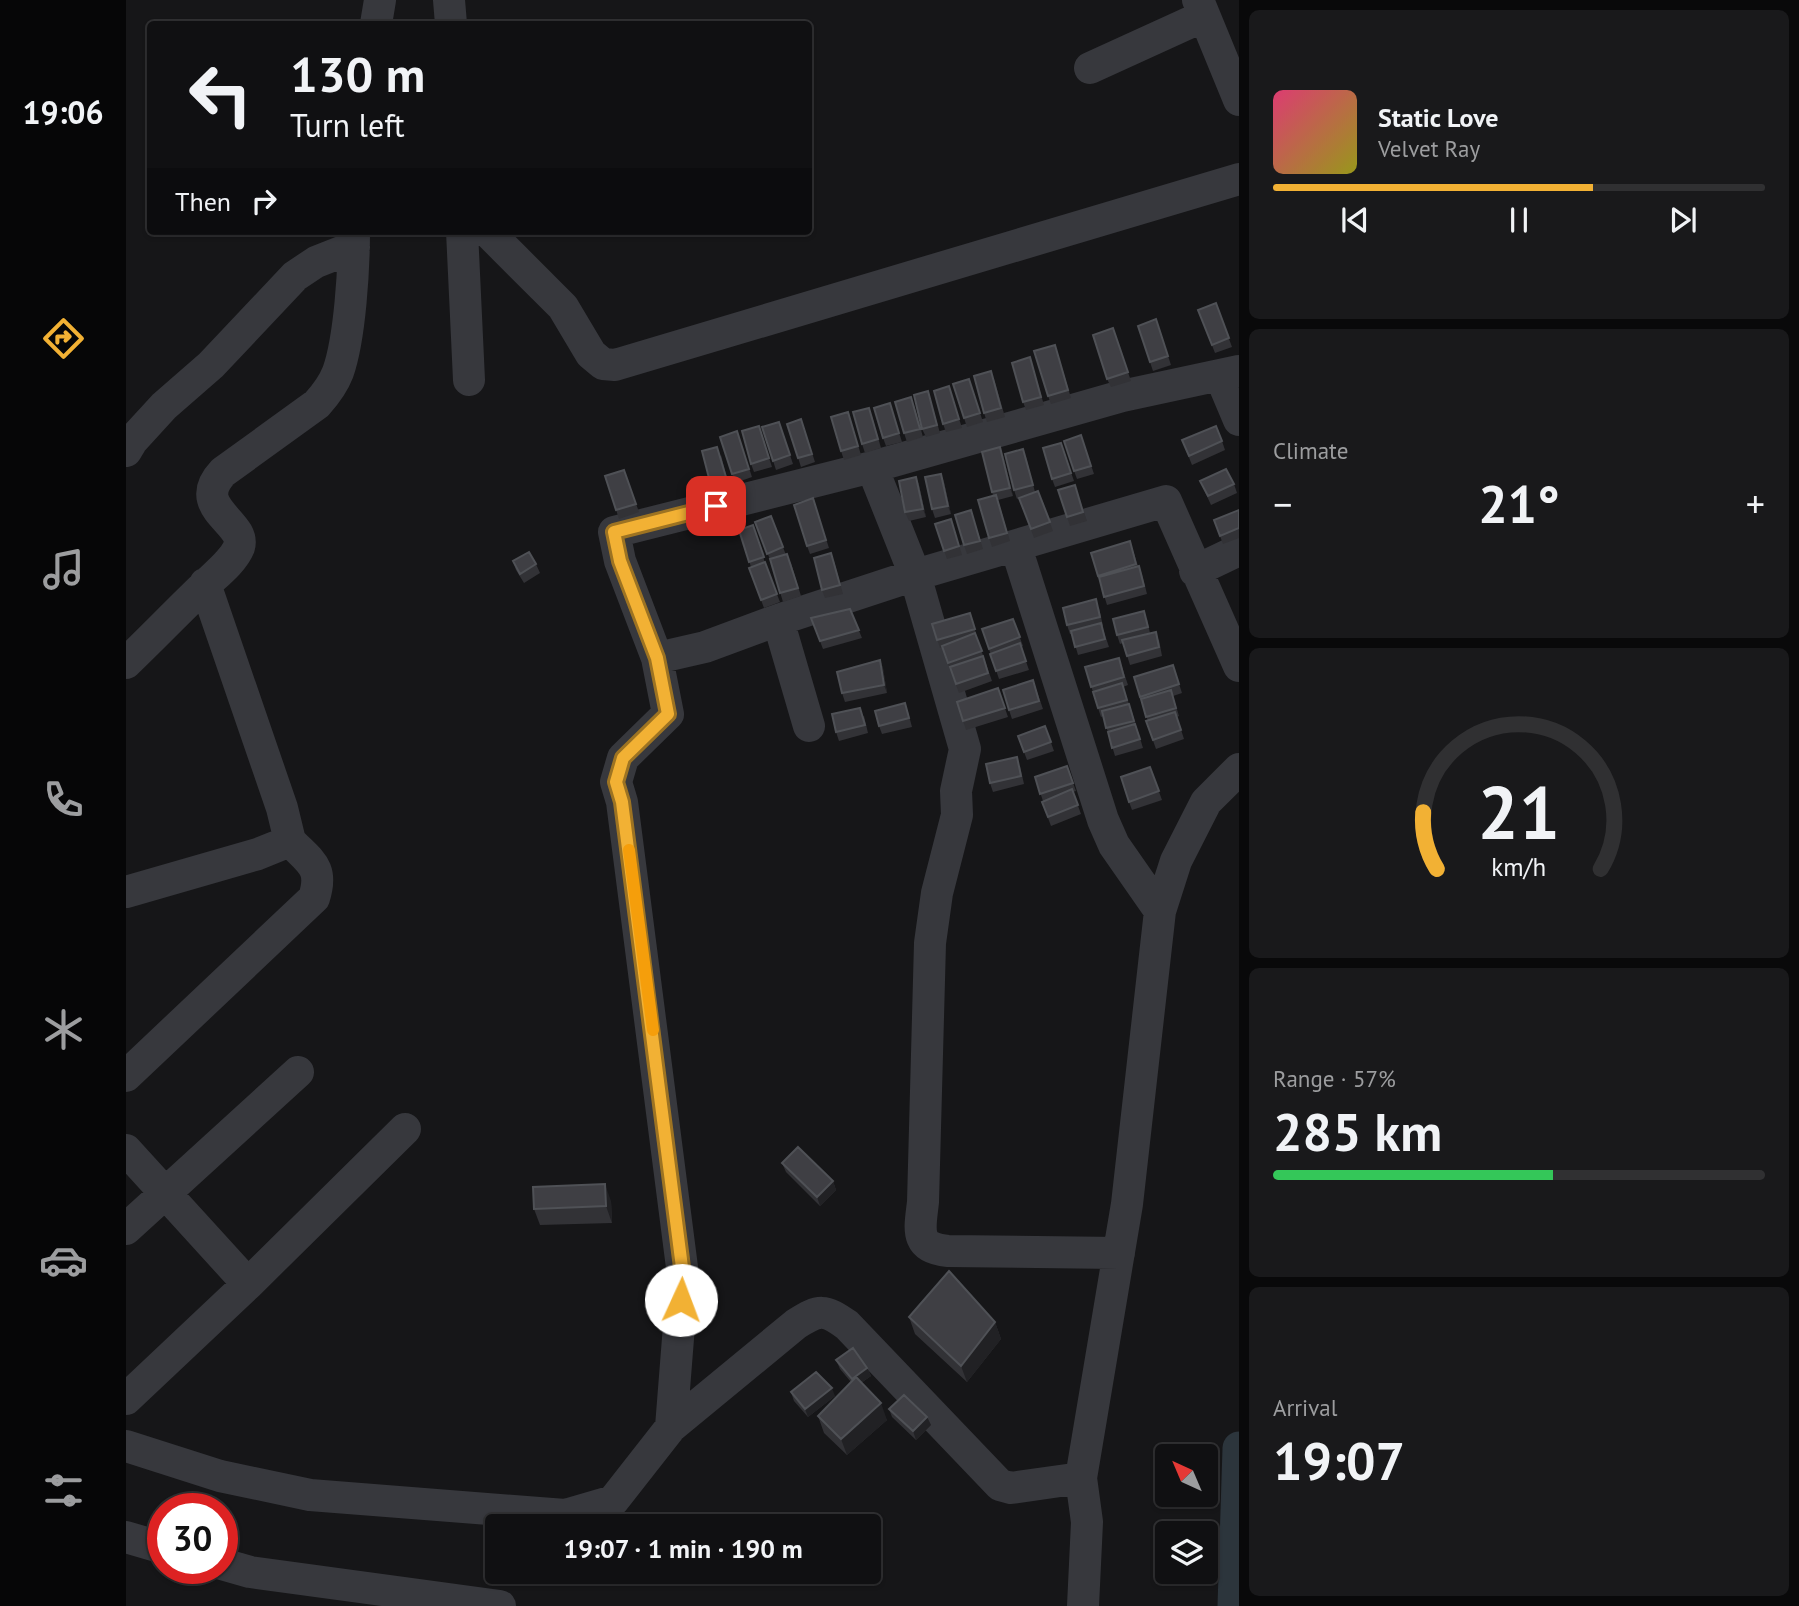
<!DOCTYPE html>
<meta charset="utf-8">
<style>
:root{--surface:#101012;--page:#19191b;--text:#f1f3f6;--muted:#9c9d9f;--line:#303032;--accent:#f2b134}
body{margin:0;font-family:"PT Sans",sans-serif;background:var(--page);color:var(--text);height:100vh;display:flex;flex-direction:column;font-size:26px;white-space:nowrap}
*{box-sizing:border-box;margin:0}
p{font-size:23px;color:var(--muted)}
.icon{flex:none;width:38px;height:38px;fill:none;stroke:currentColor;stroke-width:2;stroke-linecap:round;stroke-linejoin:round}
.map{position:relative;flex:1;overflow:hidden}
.panel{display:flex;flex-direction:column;gap:10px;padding:10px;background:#09090a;width:560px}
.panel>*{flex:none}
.guide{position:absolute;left:21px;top:21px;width:665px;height:214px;border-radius:7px;box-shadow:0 2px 5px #0004,0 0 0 2px var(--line);background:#101012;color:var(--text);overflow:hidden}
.needle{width:46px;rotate:316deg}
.tools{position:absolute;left:1029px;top:1444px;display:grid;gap:14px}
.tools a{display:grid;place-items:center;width:63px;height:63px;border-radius:7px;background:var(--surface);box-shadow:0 2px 5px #0004,0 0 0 2px var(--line);font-size:35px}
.speed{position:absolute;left:21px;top:1493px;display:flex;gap:14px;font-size:35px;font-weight:700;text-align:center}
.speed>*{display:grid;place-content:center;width:91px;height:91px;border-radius:50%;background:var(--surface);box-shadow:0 2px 5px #0004,0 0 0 2px var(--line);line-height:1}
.speed .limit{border:10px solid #d22;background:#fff;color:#111}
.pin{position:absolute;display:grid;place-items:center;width:60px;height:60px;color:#fff;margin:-30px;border-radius:14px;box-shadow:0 4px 10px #0006}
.me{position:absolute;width:77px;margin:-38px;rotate:2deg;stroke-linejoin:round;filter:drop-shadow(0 0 5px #0008)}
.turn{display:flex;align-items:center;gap:24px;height:147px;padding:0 28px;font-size:32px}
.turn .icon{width:91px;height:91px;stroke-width:2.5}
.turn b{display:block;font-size:49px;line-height:60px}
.then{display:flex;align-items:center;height:66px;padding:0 28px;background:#0003;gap:14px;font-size:26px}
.big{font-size:52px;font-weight:700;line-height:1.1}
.panel .widget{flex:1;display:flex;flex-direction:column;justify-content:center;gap:10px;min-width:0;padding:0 24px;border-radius:10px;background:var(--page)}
.panel .dial{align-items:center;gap:0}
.dial svg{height:182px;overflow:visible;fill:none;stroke:var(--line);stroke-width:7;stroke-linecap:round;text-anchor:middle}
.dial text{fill:var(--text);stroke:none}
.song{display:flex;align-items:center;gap:21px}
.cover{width:84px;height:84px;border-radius:10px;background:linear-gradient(135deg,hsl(340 70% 55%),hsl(60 70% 35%))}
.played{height:7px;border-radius:4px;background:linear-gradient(90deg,var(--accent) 65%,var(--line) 65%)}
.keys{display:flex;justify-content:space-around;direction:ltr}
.heat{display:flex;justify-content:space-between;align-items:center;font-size:38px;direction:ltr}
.charge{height:10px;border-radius:5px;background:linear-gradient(90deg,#34c759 57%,var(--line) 0)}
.trip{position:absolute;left:359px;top:1514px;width:396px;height:70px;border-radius:7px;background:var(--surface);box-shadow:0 2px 5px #0004,0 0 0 2px var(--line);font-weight:700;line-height:70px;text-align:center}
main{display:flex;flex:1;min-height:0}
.dock{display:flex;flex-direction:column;width:126px;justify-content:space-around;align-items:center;background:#060607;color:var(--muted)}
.dock .icon{width:49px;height:49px}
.dock .active{color:var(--accent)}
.dock b{font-size:32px;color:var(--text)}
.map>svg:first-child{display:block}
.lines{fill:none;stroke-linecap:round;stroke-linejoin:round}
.canal{stroke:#2c353c;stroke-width:33}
.street{stroke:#37383d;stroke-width:32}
.wall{fill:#323236}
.shaded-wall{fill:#212124}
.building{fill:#3f3f44;stroke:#4f5156;stroke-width:2}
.route-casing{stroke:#9d7322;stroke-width:18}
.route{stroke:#f2b134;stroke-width:12}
.slow{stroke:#f59e0b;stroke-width:12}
</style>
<main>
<nav class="dock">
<b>19:06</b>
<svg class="icon active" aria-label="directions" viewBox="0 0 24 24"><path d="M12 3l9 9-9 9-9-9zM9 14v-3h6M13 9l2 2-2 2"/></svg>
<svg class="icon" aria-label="music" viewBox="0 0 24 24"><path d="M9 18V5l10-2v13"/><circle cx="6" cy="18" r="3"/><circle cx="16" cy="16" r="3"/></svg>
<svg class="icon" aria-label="phone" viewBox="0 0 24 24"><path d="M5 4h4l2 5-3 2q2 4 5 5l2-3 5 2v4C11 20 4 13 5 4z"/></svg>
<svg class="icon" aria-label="climate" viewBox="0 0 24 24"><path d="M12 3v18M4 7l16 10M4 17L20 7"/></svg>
<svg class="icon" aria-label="car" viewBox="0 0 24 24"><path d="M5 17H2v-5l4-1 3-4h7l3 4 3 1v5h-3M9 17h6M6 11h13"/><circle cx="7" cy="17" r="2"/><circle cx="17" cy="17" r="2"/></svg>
<svg class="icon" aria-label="filters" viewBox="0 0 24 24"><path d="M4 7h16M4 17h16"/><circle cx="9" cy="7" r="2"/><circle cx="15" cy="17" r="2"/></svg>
</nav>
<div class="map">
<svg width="1113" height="1606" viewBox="0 0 1113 1606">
<rect width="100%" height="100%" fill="#161618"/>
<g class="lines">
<path class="canal" d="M1108,1606L1113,1448"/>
<path class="street" d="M323,0L325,24
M1072,0L1113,100
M250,24L254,0
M964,68L1078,16
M336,231L343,380
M361,231L437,307L465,354L477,364L489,365L1113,179
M1094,375L1113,420
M0,451L6,441L38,406L85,365L169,276L190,262L228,247
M746,467L789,575L839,749L830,791L831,815L811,893L804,943L797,1202C794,1229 788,1248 822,1251L993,1253
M890,547L977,820L988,845L1034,911
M1069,571L1113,550
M652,620L683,726
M531,658L579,647L652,620L789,575L1040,501L1113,666
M0,663C26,638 51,612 77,587C88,576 107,562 113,547C121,522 63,508 97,472L191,404C200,394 207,385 212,372C224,338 228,269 228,231
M0,892L132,854L164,841L156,808L79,584
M0,1076L188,898C198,867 184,862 164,841
M0,1150L122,1284
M0,1229L172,1072
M0,1399L122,1284L279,1129
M545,1427L557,1275L496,802L490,782L497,758L542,714L531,658L494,561L488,532L746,467L996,396L1113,371
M0,1446L94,1476L184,1495L439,1515L487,1501L545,1427L670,1324C694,1309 698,1309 721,1325L874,1485L885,1488L955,1478L961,1522L957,1606
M955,1478L1001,1204L1034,911L1050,861L1080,802L1113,769
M0,1537L37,1548
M96,1564L124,1572L374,1606"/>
</g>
<path class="wall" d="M1090,303L1106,347L1089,353L1072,310Z
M1030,319L1045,365L1027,371L1012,326Z
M987,328L1005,381L985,387L981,379Z
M932,354L945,398L925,404L922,396Z
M904,357L918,405L900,410L897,402Z
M843,379L857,422L841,427L838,418Z
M868,379L879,417L861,422L858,413Z
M823,386L836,428L820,432L817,424Z
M802,391L814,433L800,437L796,429Z
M764,403L776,442L760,446L757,438Z
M788,405L797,437L781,442L778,433Z
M746,416L755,448L739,453L736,444Z
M675,419L689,462L675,467L661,424Z
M725,421L735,455L718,460L715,451Z
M653,422L667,464L650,470L636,427Z
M633,426L646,467L628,472L625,464Z
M611,431L626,477L609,483L606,474Z
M955,435L968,474L951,479L948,471Z
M1056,440L1096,441L1099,450L1066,465Z
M935,443L948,481L929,487L926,479Z
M595,455L603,486L587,491L584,482Z
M877,455L887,496L872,500L884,541L866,547L863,538L867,496L866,492Z
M900,457L909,492L912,491L927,531L908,538L894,498L891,499L888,490Z
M498,470L513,512L493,519L479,476Z
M815,474L818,482L825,514L809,518L806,509Z
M790,477L793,485L800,517L783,521L779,512Z
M1074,481L1108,484L1111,493L1085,505Z
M949,485L961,521L944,526L932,490Z
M687,498L703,548L684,554L681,546Z
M845,510L857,549L841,554L838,545Z
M1113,510V538L1097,544L1088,520Z
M645,516L660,555L665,563L675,596L657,602L645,562L629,522Z
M825,519L836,555L821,559L809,524Z
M627,525L640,566L654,602L638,608L623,568L625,567L613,530Z
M1004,541L1012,566H1013L1016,574L1021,594L981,605L965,553Z
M387,561L410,564L414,573L398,583L390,570Z
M708,561L717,594L699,598L696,590Z
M973,608L977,626H976L983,647L952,655L946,634H944L941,625Z
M724,609L736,638L697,649L685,618Z
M887,619L897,646L895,647L903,670L873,679L856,629Z
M1021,619L1024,633L1033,640L1036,656L1004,665L997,643L994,644L991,635Z
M847,621L851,638L866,681L833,693L816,648H814L806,624Z
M993,658L1002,685L997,687L1006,712L1017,748L989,756L977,716L975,717L972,708L959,667Z
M754,660L757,668L761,693L719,702L716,693Z
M1047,665L1056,693L1047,696L1053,716L1051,717L1058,739L1030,749L1020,721H1022L1014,697Z
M907,680L917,709L886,719L883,710Z
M872,688L882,717L840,730L831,702Z
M782,712L786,727L756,734L753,726Z
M738,716L742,733L713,741L710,732Z
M919,726L928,751L901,760L892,736Z
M894,766L898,784L867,792L864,783Z
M941,766L950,791L947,792L955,814L925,826L916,802L917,801L909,777Z
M1024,767L1036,800L1006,810L1003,802Z
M656,1163L707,1181L710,1190L694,1206L660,1172Z
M485,1201L486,1223L414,1225L408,1209Z
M783,1317L869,1322L875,1339L841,1382L789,1334Z
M710,1360L741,1368L745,1376L735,1383L761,1420L721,1455L698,1433L692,1416L725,1382L714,1369Z
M665,1392L709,1396L682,1417L668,1401Z
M763,1409L801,1417L805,1425L790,1440L766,1417Z"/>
<path class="shaded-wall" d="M874,447L877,455L887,496L884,488Z
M815,474L818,482L825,514L822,506Z
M790,477L793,485L800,517L797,509Z
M754,660L757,668L761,693L758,685Z
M707,1181L710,1190L694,1206L691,1197Z
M479,1184L485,1201L486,1223L480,1206Z
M869,1322L875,1339L841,1382L835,1366Z
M741,1368L745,1376L729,1387L726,1379Z
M706,1388L709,1396L682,1417L679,1409Z
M755,1403L761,1420L721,1455L715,1439Z
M801,1417L805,1425L790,1440L787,1431Z"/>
<path class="building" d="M1090,303L1103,338L1086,345L1072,310Z
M1030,319L1042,356L1024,362L1012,326Z
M987,328L1002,372L981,379L967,335Z
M929,345L942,390L922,396L908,351Z
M904,357L915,397L897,402L886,363Z
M865,371L875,408L858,413L848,376Z
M843,379L854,413L838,418L827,384Z
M823,386L833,419L817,424L808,391Z
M802,391L811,425L796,429L788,395Z
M785,397L794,429L778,433L769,402Z
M764,403L773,433L757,438L748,408Z
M743,408L752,439L736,444L727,412Z
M722,412L732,446L715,451L705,417Z
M675,419L686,454L672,458L661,424Z
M653,422L664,455L647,461L636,427Z
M633,426L643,458L625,464L616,431Z
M1090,426L1096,441L1063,456L1056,440Z
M611,431L623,469L606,474L594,437Z
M955,435L965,466L948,471L938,441Z
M935,443L945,473L926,479L917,448Z
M591,447L600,477L584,482L576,451Z
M874,447L884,488L866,492L856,452Z
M897,449L907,485L888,490L879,454Z
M1100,469L1108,484L1082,496L1074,481Z
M498,470L510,504L490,510L479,476Z
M815,474L822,506L806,509L799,477Z
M790,477L797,509L779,512L773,481Z
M949,485L957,512L941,517L932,490Z
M912,491L924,522L905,529L893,498Z
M870,495L881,533L863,538L852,500Z
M687,498L700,540L681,546L668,505Z
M845,510L854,541L838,545L829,515Z
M1113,510V528L1094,536L1088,520Z
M645,516L657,547L641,554L629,522Z
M825,519L833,546L818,551L809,524Z
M627,525L638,557L623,562L613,530Z
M1004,541L1010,564L972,576L965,553Z
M403,552L410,564L394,574L387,561Z
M705,553L714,585L696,590L688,558Z
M661,554L672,588L654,593L644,559Z
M639,562L651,594L635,600L623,568Z
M1013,566L1018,586L978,597L973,577Z
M970,599L974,617L941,625L937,608Z
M724,609L733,630L694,641L685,618Z
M1018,611L1022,627L991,635L987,619Z
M844,613L849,629L811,640L806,624Z
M887,619L894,637L863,649L856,629Z
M975,623L979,639L949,647L945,631Z
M1030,632L1033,647L1001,656L996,640Z
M849,633L856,651L822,663L816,646Z
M894,643L900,661L870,671L864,654Z
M857,656L862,673L830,684L824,667Z
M993,658L998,677L965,687L959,667Z
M754,660L758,685L716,693L711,672Z
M1047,665L1053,684L1014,697L1008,677Z
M907,680L913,701L883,710L877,690Z
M996,683L1001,700L972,708L967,692Z
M872,688L879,708L837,721L831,702Z
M1045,690L1050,708L1020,717L1015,699Z
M779,703L783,718L753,726L749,711Z
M1003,704L1008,721L980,728L976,711Z
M734,708L739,725L710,732L706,714Z
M1049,712L1055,730L1027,740L1020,721Z
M1009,724L1014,739L986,748L982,732Z
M919,726L925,742L898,752L892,736Z
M891,757L895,776L864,783L860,764Z
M941,766L947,783L914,794L909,777Z
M1024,767L1033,791L1003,802L995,777Z
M946,789L952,805L922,817L916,802Z
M672,1147L707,1181L691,1197L656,1163Z
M479,1184L480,1206L408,1209L407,1187Z
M823,1271L869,1322L835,1366L783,1317Z
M727,1348L741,1368L726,1379L710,1360Z
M690,1372L706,1388L679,1409L665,1392Z
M730,1377L755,1403L715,1439L692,1416Z
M778,1395L801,1417L787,1431L763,1409Z"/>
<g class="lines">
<g class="route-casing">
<path id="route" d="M555,1300L557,1275L496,802L490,782L497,758L542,714L531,658L494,561L488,532L590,506"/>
</g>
<use href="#route" class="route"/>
<path class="slow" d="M503,850L527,1030"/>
</g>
</svg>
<div class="tools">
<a><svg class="needle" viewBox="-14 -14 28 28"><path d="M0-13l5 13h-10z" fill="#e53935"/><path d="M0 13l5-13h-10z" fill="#9c9d9f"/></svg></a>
<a><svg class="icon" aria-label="layers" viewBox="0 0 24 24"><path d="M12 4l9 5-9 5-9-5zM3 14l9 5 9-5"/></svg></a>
</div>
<div class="speed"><div class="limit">30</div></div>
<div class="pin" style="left:590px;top:506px;background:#d93025"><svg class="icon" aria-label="arrive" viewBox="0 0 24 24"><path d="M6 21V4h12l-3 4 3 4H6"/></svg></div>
<svg class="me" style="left:555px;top:1300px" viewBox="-20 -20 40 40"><circle r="19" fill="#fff"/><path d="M0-13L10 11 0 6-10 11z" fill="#f2b134"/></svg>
<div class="trip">19:07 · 1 min · 190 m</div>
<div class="guide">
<div class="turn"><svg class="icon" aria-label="left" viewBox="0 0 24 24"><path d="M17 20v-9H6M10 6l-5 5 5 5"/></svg><div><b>130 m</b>Turn left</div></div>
<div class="then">Then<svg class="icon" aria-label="right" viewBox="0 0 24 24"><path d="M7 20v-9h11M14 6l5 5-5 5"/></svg></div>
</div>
</div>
<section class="panel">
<div class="widget">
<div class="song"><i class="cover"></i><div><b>Static Love</b><p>Velvet Ray</p></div></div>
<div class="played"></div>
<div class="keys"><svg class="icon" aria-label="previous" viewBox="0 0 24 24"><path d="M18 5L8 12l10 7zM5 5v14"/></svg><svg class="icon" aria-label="pause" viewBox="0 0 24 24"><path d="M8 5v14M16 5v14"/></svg><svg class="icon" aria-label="next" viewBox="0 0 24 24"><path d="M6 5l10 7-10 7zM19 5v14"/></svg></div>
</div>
<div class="widget"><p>Climate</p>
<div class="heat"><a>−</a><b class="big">21°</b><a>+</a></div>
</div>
<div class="widget dial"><svg viewBox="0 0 100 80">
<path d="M14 69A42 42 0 1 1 86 69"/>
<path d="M14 69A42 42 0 0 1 8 44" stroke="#f2b134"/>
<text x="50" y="56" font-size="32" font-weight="700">21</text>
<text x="50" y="72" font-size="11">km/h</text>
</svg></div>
<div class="widget"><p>Range · 57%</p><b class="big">285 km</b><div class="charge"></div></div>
<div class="widget"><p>Arrival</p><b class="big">19:07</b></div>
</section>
</main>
